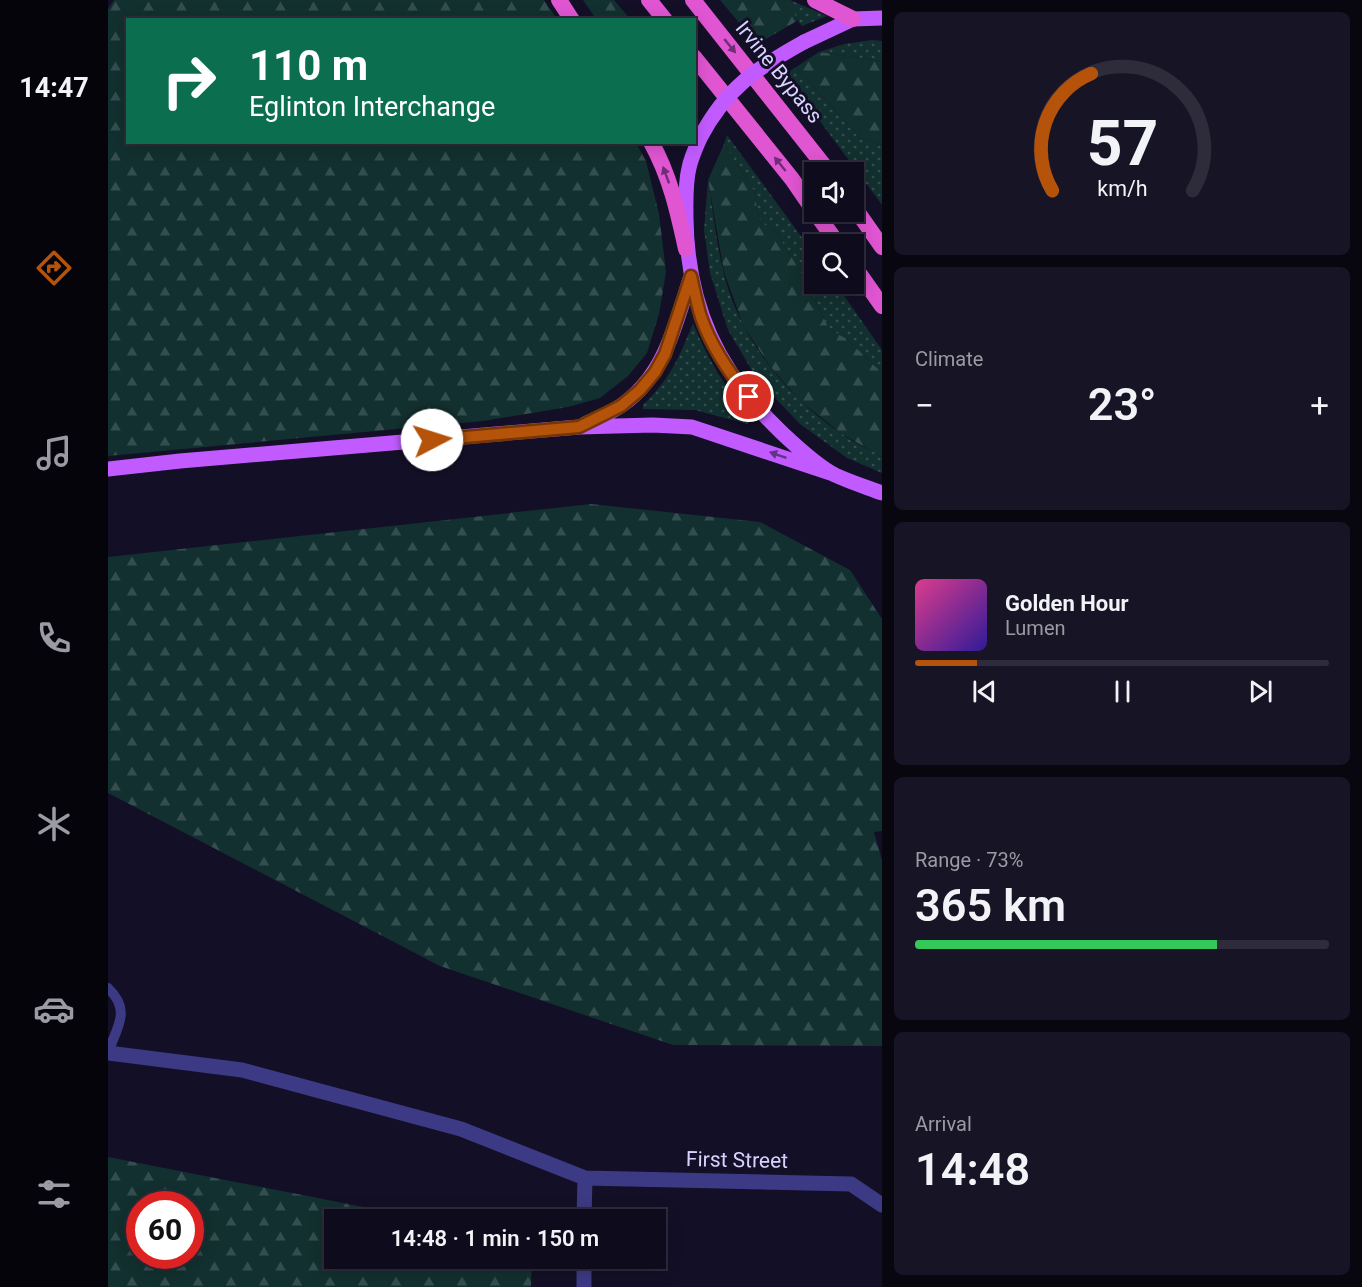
<!DOCTYPE html>
<meta charset="utf-8">
<style>
:root{--surface:#0e0b1c;--page:#171425;--text:#f1f3f6;--muted:#9b9ba3;--line:#2e2b3b;--accent:#b45309}
body{margin:0;font-family:Roboto,sans-serif;background:var(--page);color:var(--text);height:100vh;display:flex;flex-direction:column;font-size:22px;white-space:nowrap}
*{box-sizing:border-box;margin:0}
p{font-size:20px;color:var(--muted)}
.icon{flex:none;width:33px;height:33px;fill:none;stroke:currentColor;stroke-width:2;stroke-linecap:round;stroke-linejoin:round}
.map{position:relative;flex:1;overflow:hidden}
.panel{display:flex;flex-direction:column;gap:12px;padding:12px;background:#08060f;width:480px}
.panel>*{flex:none}
.banner{position:absolute;left:18px;top:18px;width:570px;height:126px;border-radius:0px;box-shadow:0 3px 15px #0003,0 0 0 2px var(--line);background:#0b6e4f;color:#fff;overflow:hidden}
.controls{position:absolute;left:696px;top:162px;display:grid;gap:12px}
.controls a{display:grid;place-items:center;width:60px;height:60px;border-radius:0px;background:var(--surface);box-shadow:0 3px 15px #0003,0 0 0 2px var(--line);font-size:30px}
.speed{position:absolute;left:18px;top:1191px;display:flex;gap:12px;font-size:30px;font-weight:700;text-align:center}
.speed>*{display:grid;place-content:center;width:78px;height:78px;border-radius:50%;background:var(--surface);box-shadow:0 3px 15px #0003,0 0 0 2px var(--line);line-height:1}
.speed .limit{border:9px solid #d22;background:#fff;color:#111}
.pin{position:absolute;display:grid;place-items:center;width:51px;height:51px;color:#fff;margin:-26px;border:3px solid #fff;border-radius:50%;box-shadow:0 2px 6px #0007}
.me{position:absolute;width:66px;margin:-33px;rotate:85deg;stroke-linejoin:round;filter:drop-shadow(0 0 4px #0008)}
.turn{display:flex;align-items:center;gap:21px;height:126px;padding:0 24px;font-size:27px}
.turn .icon{width:78px;height:78px;stroke-width:2.5}
.turn b{display:block;font-size:42px;line-height:51px}
.big{font-size:45px;font-weight:600;line-height:1.1}
.panel .widget{flex:1;display:flex;flex-direction:column;justify-content:center;gap:9px;min-width:0;padding:0 21px;border-radius:9px;background:var(--page)}
.panel .dial{align-items:center;gap:0}
.dial svg{height:156px;overflow:visible;fill:none;stroke:var(--line);stroke-width:7;stroke-linecap:round;text-anchor:middle}
.dial text{fill:var(--text);stroke:none}
.song{display:flex;align-items:center;gap:18px}
.cover{width:72px;height:72px;border-radius:9px;background:linear-gradient(135deg,hsl(330 70% 55%),hsl(250 70% 35%))}
.played{height:6px;border-radius:3px;background:linear-gradient(90deg,var(--accent) 15%,var(--line) 15%)}
.keys{display:flex;justify-content:space-around;direction:ltr}
.heat{display:flex;justify-content:space-between;align-items:center;font-size:33px;direction:ltr}
.charge{height:9px;border-radius:4px;background:linear-gradient(90deg,#34c759 73%,var(--line) 0)}
.trip{position:absolute;left:216px;top:1209px;width:342px;height:60px;border-radius:0px;background:var(--surface);box-shadow:0 3px 15px #0003,0 0 0 2px var(--line);font-weight:600;line-height:60px;text-align:center}
main{display:flex;flex:1;min-height:0}
.tabs{display:flex;flex-direction:column;width:108px;justify-content:space-around;align-items:center;background:#06040b;color:var(--muted)}
.tabs .icon{width:42px;height:42px}
.tabs .on{color:var(--accent)}
.tabs b{font-size:27px;color:var(--text)}
.map>svg:first-child{display:block}
.grass{fill:url(#grass-dots)}
.forest{fill:url(#forest-firs);fill-rule:evenodd}
.lines{fill:none;stroke-linecap:round;stroke-linejoin:round}
.service{stroke:#3d3a85;stroke-width:10}
.minor{stroke:#3d3a85;stroke-width:15}
.primary{stroke:#c25bff;stroke-width:15}
.trunk{stroke:#e055d1;stroke-width:16}
.primary-bridge{stroke:#c25bff;stroke-width:15}
.oneway{fill:#6f2e73}
.oneway2{fill:#623188}
.route-casing{stroke:#753606;stroke-width:15}
.route{stroke:#b45309;stroke-width:10}
.labels{text-anchor:middle;dominant-baseline:central;stroke-width:6;stroke-linejoin:round;paint-order:stroke}
.street-label{font-size:21px;fill:#d9d4ff;stroke:#130f26}
</style>
<main>
<nav class="tabs">
<b>14:47</b>
<svg class="icon on" aria-label="directions" viewBox="0 0 24 24"><path d="M12 3l9 9-9 9-9-9zM9 14v-3h6M13 9l2 2-2 2"/></svg>
<svg class="icon" aria-label="music" viewBox="0 0 24 24"><path d="M9 18V5l10-2v13"/><circle cx="6" cy="18" r="3"/><circle cx="16" cy="16" r="3"/></svg>
<svg class="icon" aria-label="phone" viewBox="0 0 24 24"><path d="M5 4h4l2 5-3 2q2 4 5 5l2-3 5 2v4C11 20 4 13 5 4z"/></svg>
<svg class="icon" aria-label="climate" viewBox="0 0 24 24"><path d="M12 3v18M4 7l16 10M4 17L20 7"/></svg>
<svg class="icon" aria-label="car" viewBox="0 0 24 24"><path d="M5 17H2v-5l4-1 3-4h7l3 4 3 1v5h-3M9 17h6M6 11h13"/><circle cx="7" cy="17" r="2"/><circle cx="17" cy="17" r="2"/></svg>
<svg class="icon" aria-label="filters" viewBox="0 0 24 24"><path d="M4 7h16M4 17h16"/><circle cx="9" cy="7" r="2"/><circle cx="15" cy="17" r="2"/></svg>
</nav>
<div class="map">
<svg width="774" height="1287" viewBox="0 0 774 1287">
<defs>
<pattern id="grass-dots" width="8" height="8" patternUnits="userSpaceOnUse" patternTransform="scale(1.5)"><rect width="8" height="8" fill="#12302f"/><path d="M2 2h.1M6 6h.1" fill="none" stroke="#344d4e" stroke-width="1.8" stroke-linecap="round"/></pattern>
<pattern id="forest-firs" width="22" height="20" patternUnits="userSpaceOnUse" patternTransform="scale(1.5)"><rect width="22" height="20" fill="#12302f"/><path d="M5 1l3.5 6h-7zM16 11l3.5 6h-7z" fill="#344d4e"/></pattern>
</defs>
<rect width="100%" height="100%" fill="#130f26"/>
<path class="grass" d="M677,0H682L719,16L694,26C685,18 687,7 677,0Z
M764,40L774,41V61L711,52L736,44Z
M688,67L752,138L774,146V205L677,74Z
M619,135L706,254V284H728L774,350V373L739,339L721,329L697,279L668,232L652,222L646,191L616,144Z
M600,180C605,210 608,241 615,270C630,337 679,397 734,434C746,443 761,449 774,457V473L739,458L692,424L649,379L620,330L602,273L596,230Z
M585,323C599,358 619,391 644,419L639,424L587,410L535,409V405C562,379 571,358 585,323Z"/>
<path class="forest" d="M6,0H436L449,19L20,20V142L528,143L538,161L551,214L558,272L551,314L539,353L520,376L492,398L460,407L375,421L0,456V9Z
M475,0H506L522,19H488Z
M612,0H677L684,5L689,21L649,44Z
M711,52L774,61V146L752,138L688,67Z
M616,144L646,191L652,222L668,232L697,279L721,329L739,339L774,373V457L734,434L691,400L661,365L635,325L616,272L600,180Z
M483,504L652,522L742,570L774,619V831L766,832L774,860V1046L565,1045L332,966L0,793V557Z
M0,1157L317,1219L226,1220V1258L424,1259L423,1287H0ZM82,1204V1256H32V1204Z"/>
<g class="lines">
<path class="service" d="M0,988C23,1010 10,1026 0,1052"/>
<path class="minor" d="M0,1053L134,1070L353,1129L477,1178L743,1184L774,1205
M476,1220L477,1178
M476,1287V1258"/>
<path class="primary" d="M696,42L745,19L774,18
M592,138C588,147 583,158 581,168C577,184 578,202 578,218C579,306 610,372 673,432C688,446 709,466 727,475C742,482 758,487 774,493
M477,424C489,418 503,413 514,405C558,374 567,324 583,276
M0,469L72,461L471,427L545,425L584,427L725,474"/>
<path class="trunk" d="M451,0L464,20
M541,0L557,20
M585,0L721,172
M707,0L745,19
M586,57L684,179L706,211
M543,142C562,176 570,212 578,249
M746,207L774,247
M707,212L730,244
M746,266L774,306"/>
<path class="primary-bridge" d="M592,138C618,88 649,68 696,42"/>
</g>
<defs><path id="oneway-solid" d="M-6-.8H1V-3.2L6.5 0L1 3.2V.8H-6Z" transform="scale(1.5)"/></defs>
<g class="oneway">
<use href="#oneway-solid" transform="translate(622 46) rotate(51)"/>
<use href="#oneway-solid" transform="translate(672 164) rotate(-129)"/>
<use href="#oneway-solid" transform="translate(558 175) rotate(-110)"/>
</g>
<use class="oneway2" href="#oneway-solid" transform="translate(670 455) rotate(-161)"/>
<g class="lines">
<g class="route-casing">
<path id="route" d="M324,440L471,427L513,406L532,390L547,372L557,354L583,276C586,290 589,304 593,317C603,346 622,374 641,397"/>
</g>
<use href="#route" class="route"/>
</g>
<g class="labels">
<g class="street-label">
<text transform="translate(671 72) rotate(51)">Irvine Bypass</text>
<text transform="translate(629 1160) rotate(1)">First Street</text>
</g>
</g>
</svg>
<div class="controls">
<a><svg class="icon" aria-label="sound" viewBox="0 0 24 24"><path d="M4 9h4l5-4v14l-5-4H4zM17 9q2 3 0 6"/></svg></a>
<a><svg class="icon" aria-label="search" viewBox="0 0 24 24"><circle cx="10" cy="10" r="6"/><path d="M15 15l6 6"/></svg></a>
</div>
<div class="speed"><div class="limit">60</div></div>
<div class="pin" style="left:641px;top:397px;background:#d93025"><svg class="icon" aria-label="arrive" viewBox="0 0 24 24"><path d="M6 21V4h12l-3 4 3 4H6"/></svg></div>
<svg class="me" style="left:324px;top:440px" viewBox="-20 -20 40 40"><circle r="19" fill="#fff"/><path d="M0-13L10 11 0 6-10 11z" fill="#b45309"/></svg>
<div class="trip">14:48 · 1 min · 150 m</div>
<div class="banner">
<div class="turn"><svg class="icon" aria-label="right" viewBox="0 0 24 24"><path d="M7 20v-9h11M14 6l5 5-5 5"/></svg><div><b>110 m</b>Eglinton Interchange</div></div>
</div>
</div>
<section class="panel">
<div class="widget dial"><svg viewBox="0 0 100 80">
<path d="M14 69A42 42 0 1 1 86 69"/>
<path d="M14 69A42 42 0 0 1 34 9" stroke="#b45309"/>
<text x="50" y="56" font-size="32" font-weight="700">57</text>
<text x="50" y="72" font-size="11">km/h</text>
</svg></div>
<div class="widget"><p>Climate</p>
<div class="heat"><a>−</a><b class="big">23°</b><a>+</a></div>
</div>
<div class="widget">
<div class="song"><i class="cover"></i><div><b>Golden Hour</b><p>Lumen</p></div></div>
<div class="played"></div>
<div class="keys"><svg class="icon" aria-label="previous" viewBox="0 0 24 24"><path d="M18 5L8 12l10 7zM5 5v14"/></svg><svg class="icon" aria-label="pause" viewBox="0 0 24 24"><path d="M8 5v14M16 5v14"/></svg><svg class="icon" aria-label="next" viewBox="0 0 24 24"><path d="M6 5l10 7-10 7zM19 5v14"/></svg></div>
</div>
<div class="widget"><p>Range · 73%</p><b class="big">365 km</b><div class="charge"></div></div>
<div class="widget"><p>Arrival</p><b class="big">14:48</b></div>
</section>
</main>
